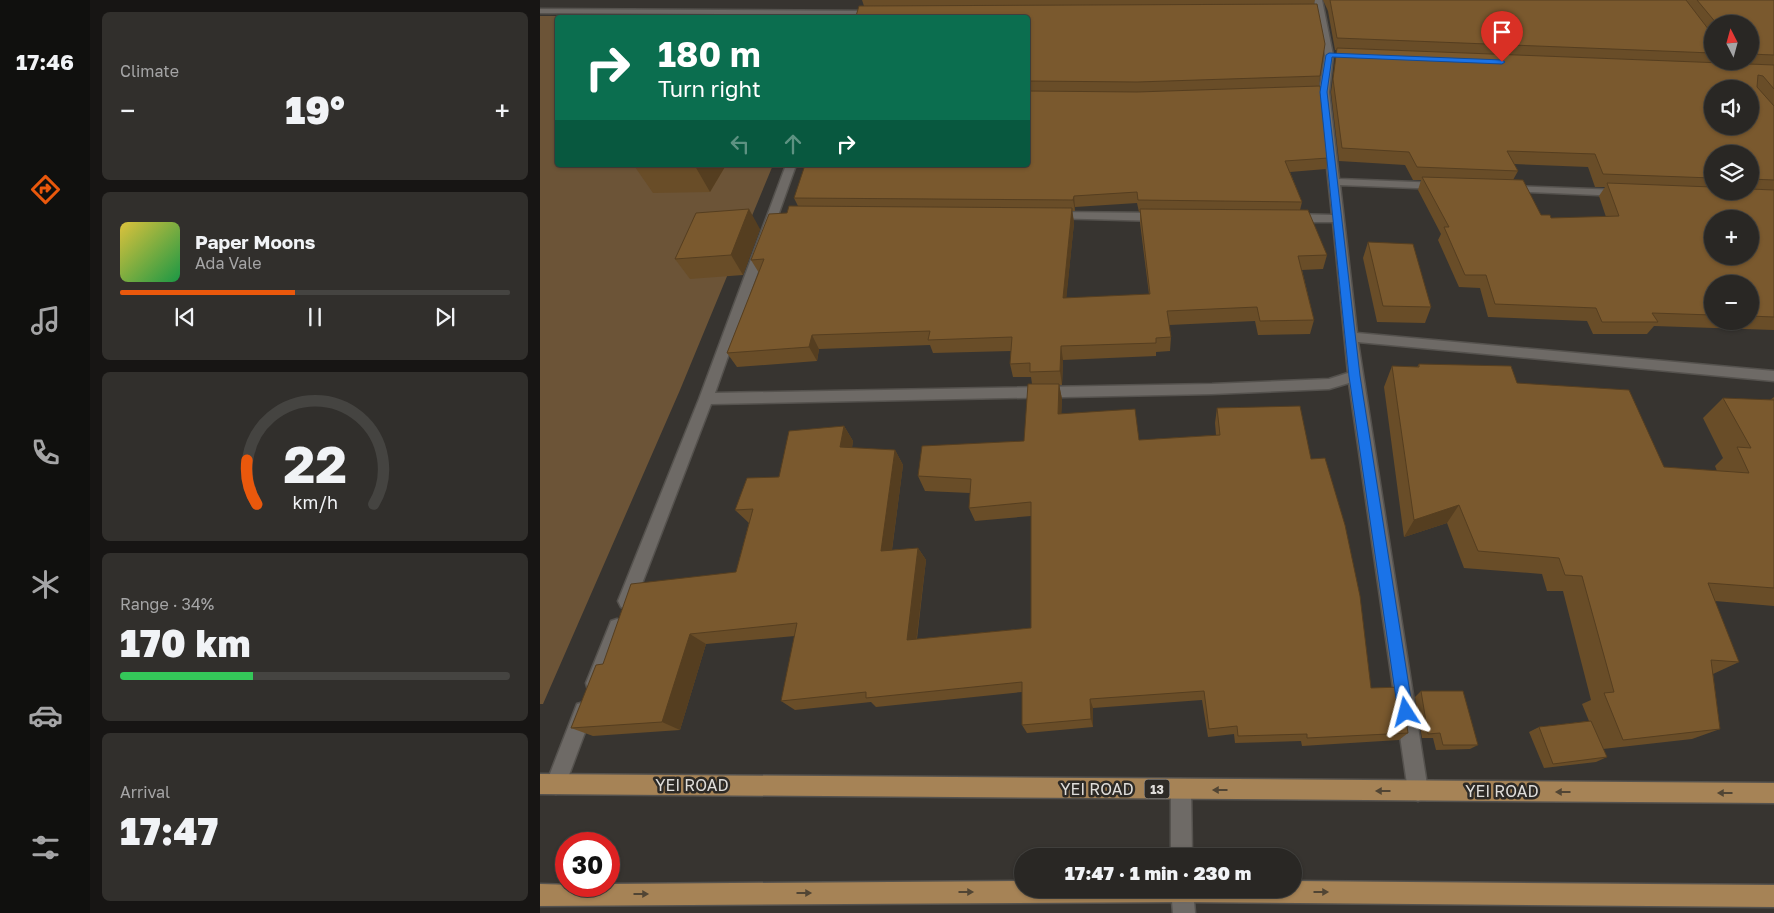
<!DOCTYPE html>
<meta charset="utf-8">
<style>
:root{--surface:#292724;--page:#312f2c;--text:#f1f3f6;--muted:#a5a5a6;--line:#454441;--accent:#ea580c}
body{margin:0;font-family:"Golos Text",sans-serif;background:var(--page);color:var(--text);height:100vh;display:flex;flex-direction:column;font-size:19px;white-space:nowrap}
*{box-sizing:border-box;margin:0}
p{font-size:16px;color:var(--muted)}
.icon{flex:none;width:28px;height:28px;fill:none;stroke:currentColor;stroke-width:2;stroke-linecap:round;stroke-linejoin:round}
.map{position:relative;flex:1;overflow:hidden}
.drawer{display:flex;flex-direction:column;gap:12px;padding:12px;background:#171514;width:450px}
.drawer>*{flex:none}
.top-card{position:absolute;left:15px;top:15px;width:475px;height:152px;border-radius:5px;box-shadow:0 1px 4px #0004,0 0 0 1px var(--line);background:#0b6e4f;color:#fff;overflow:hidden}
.needle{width:32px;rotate:354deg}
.controls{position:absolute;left:1164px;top:15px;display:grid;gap:10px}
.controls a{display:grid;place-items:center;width:55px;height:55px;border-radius:50%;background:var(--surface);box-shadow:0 1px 4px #0004,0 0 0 1px var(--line);font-size:25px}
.speed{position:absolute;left:15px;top:832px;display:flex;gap:10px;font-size:25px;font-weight:700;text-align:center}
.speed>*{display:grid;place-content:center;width:65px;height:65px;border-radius:50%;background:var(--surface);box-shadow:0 1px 4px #0004,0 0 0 1px var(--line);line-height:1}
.speed .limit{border:8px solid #d22;background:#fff;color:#111}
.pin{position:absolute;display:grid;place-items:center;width:42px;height:42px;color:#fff;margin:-51px -21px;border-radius:50% 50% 50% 0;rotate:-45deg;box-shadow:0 0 5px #0007}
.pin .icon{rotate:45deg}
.me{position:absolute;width:55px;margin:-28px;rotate:351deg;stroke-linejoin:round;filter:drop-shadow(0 0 4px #0008)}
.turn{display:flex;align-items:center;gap:18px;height:105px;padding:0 20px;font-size:22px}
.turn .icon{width:65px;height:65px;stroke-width:2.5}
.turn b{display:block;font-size:35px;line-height:42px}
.lanes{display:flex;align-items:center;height:48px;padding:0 20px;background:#0003;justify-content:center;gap:25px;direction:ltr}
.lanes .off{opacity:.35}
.big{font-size:38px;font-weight:800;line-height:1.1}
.drawer .tile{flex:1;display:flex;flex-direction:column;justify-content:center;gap:8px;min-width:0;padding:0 18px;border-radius:8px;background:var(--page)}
.drawer .dial{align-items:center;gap:0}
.dial svg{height:130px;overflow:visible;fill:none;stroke:var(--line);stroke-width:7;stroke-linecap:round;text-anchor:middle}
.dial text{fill:var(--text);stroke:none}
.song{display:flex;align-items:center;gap:15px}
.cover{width:60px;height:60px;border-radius:8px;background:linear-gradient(135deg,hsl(50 70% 55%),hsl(140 70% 35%))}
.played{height:5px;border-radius:2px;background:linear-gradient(90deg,var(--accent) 45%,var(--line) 45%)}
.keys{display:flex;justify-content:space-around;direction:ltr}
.heat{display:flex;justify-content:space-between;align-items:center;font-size:28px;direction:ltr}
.charge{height:8px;border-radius:4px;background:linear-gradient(90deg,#34c759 34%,var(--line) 0)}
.trip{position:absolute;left:474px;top:848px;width:288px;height:50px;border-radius:25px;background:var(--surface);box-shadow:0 1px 4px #0004,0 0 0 1px var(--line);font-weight:800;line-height:50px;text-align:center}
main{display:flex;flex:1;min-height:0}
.menu{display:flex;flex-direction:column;width:90px;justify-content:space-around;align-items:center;background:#10100e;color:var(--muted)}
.menu .icon{width:35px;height:35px}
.menu .selected{color:var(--accent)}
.menu b{font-size:22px;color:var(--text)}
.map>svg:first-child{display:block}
.green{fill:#6c5437}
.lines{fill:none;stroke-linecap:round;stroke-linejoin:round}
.street-casing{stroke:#55524e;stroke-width:3}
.primary-casing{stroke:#55524e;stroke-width:3}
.street{fill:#6e6a66;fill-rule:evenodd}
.primary{fill:#a68356;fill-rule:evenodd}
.wall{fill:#694d28;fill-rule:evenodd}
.shaded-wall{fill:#553e20}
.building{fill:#7a592e;stroke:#553e20;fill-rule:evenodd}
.oneway{fill:#514534}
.route{fill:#1a73e8;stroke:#114b97}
.labels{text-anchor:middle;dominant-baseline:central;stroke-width:5;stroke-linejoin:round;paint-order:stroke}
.shield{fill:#2d2a26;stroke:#aaa7a4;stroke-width:1}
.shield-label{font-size:12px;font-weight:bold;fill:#dfddda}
.near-street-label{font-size:16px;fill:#dfddda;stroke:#2d2a26}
</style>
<main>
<nav class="menu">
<b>17:46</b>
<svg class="icon selected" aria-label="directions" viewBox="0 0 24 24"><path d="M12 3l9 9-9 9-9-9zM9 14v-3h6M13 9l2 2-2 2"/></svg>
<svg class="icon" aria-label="music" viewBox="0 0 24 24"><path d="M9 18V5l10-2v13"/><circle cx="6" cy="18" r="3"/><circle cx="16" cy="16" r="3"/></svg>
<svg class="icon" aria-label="phone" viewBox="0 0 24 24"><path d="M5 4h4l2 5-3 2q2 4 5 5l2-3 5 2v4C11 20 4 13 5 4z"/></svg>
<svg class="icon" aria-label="climate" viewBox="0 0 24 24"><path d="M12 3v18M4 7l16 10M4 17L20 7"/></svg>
<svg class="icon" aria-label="car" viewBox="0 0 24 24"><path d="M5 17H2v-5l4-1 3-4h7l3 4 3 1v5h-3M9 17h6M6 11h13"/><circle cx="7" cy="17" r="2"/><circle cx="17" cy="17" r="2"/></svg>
<svg class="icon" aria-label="filters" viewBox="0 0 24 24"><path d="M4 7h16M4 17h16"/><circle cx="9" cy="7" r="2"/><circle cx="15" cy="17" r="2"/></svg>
</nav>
<section class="drawer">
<div class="tile"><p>Climate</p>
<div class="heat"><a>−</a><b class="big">19°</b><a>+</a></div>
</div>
<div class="tile">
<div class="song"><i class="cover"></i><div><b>Paper Moons</b><p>Ada Vale</p></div></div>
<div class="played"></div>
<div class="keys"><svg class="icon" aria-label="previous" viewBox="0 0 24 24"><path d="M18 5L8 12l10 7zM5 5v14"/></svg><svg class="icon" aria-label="pause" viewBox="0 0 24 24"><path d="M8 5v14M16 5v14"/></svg><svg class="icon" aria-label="next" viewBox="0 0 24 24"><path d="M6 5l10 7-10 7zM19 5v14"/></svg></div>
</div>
<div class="tile dial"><svg viewBox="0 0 100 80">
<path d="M14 69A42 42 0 1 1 86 69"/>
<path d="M14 69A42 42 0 0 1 8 42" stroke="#ea580c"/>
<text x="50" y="56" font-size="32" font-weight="700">22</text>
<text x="50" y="72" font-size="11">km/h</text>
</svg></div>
<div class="tile"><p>Range · 34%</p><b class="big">170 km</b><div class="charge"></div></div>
<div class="tile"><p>Arrival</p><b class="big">17:47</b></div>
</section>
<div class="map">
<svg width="1234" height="913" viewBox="0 0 1234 913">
<rect width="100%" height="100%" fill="#373430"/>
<path class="green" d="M0,16H295L18,18V165H233L140,390L3,704H0Z"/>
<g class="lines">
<g class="street-casing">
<path id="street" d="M774,0H782L793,55L789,92L799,179L900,183L905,186L900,189L800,185L817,333L1234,371V381L818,342L888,791L885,798L878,801L871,798L868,791L809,383L789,389L672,394L171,404L93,607L87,609L81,607L78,601L159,399L246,165H256L175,393L672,384L789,379L808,373L793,222H752L746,218L752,214L792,215L779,92L785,55Z
M0,9L336,11L340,13L336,15L0,13Z
M968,186L1080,190L1085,193L1080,196L964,191L963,189Z
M514,212L619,213L625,217L619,221L510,218L508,216Z
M77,619L83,621L86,627L62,690L55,692L48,690L46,683L71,621Z
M44,702L51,704L53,711L23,791L16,794L9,791L6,784L37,704Z
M641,779L648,782L651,789L652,856H631V789L634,782Z
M631,889H653L655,913H633Z"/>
</g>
<g class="primary-casing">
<path id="primary" d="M0,774L1234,783V803L0,794Z
M482,881V889H752V881L1234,885V907L642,902L0,906V884L69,886V884Z"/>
</g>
<use href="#street" class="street"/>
<use href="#primary" class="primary"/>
</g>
<path class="wall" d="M322,0H775L774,4L780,76L779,86L788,158L786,169L750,172L762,202L760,210L787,255L783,269L762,270L774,320L770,334L718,335L715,321L629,325L631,337L630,351L616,352V356L523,360L522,385H519L522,399L521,414L599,440L676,435L675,423L677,408L771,459L831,688L868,733L859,740L762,746L761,741L695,743L694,734L668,737L662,700L553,708V727L487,733L482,725V692L336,707L331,702L255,710L241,701L255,636L166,644L140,730L53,736L31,728L63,664L196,572L209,523L195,510L304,426L313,441L312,448L355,450L363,465L352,550L378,548L386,560L377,639L491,628V516L435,521L429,508L430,493L385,491L378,476L484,441L492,384L491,377H473L470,364L471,351L393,353L390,345L279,349L277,361L197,367L187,353L219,273L211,260L247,213L258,206L254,198L488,165V18H317L316,16L324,6ZM597,203L599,212H600V223L609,294L526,298L534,223L532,211H535V207Z
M783,0H1234V330L1114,326L1107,334H1053L1047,321L948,317L940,288L919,287L898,240L901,234L878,190L881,180H873L865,165L799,161L791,92L797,50H795L788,11ZM1172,24H1210V61H1172ZM1172,154H1210V191H1172ZM974,164L1048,167L1055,187H1065L1059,196L1066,217L1011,218L1001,215L973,180L978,171ZM1172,284H1210V321H1172Z
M96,165H186L170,192L113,193L95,167Z
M220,229L203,275L150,279L135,259Z
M828,242L891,307L885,323L837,322L823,258Z
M879,364L977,383L1124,467L1177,471L1175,466L1183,458L1163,418L1183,398L1230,400L1234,397V606L1175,601L1199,662L1173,674L1180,729L1152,739L1063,749L1067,757L1056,762L1004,768L989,732L999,727L1049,721L1042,704L1051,700L1023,591H1007L1002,574L924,568L907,523L864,537L844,387L852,366L877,367Z
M881,691L938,745L930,749L896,750L893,738H882L875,697Z"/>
<path class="shaded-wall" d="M155,165H186L170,192L155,166Z
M534,196L535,207V211L533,200Z
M532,208L534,223L525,312L523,298Z
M209,209L220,229L203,275L191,255Z
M272,335L279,349L277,361L269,347Z
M521,346L523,360L522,385L520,371Z
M519,384L522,399L521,429L518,414Z
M304,426L313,441L309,462L300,447Z
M355,450L363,465L350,564L341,551Z
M919,505L907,523L864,537L874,520Z
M378,548L386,560L375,651L367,640Z
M150,634L166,644L140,730L122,722Z
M550,699L553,708V727L551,719Z"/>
<path class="building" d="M790,0H1146L1172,34V53L797,38Z
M1157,0H1234V55L1210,54V24H1177Z
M777,4L785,44L780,76L597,82L488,81V18H320L321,16H316L319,6Z
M797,48L1234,65V89L1223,76L1218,75L1217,87L1234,106V180L1210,179V154H1172V178L1063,174L1055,154L967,151L978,171L877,167L869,152L802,148L793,79ZM1172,89H1210V126H1172Z
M780,86L788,158L745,161L762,202L598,200L597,192L534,196L533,200L254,198L265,165H488V91L597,92Z
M96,165H155L95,167Z
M882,177L983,180L1001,215H1010L1011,218L1079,216L1067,183L1172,187V191H1210V189L1234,190V317L1210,316V284H1172V315L1112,313L1118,322H1062L1056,308L955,304L946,275H925L904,227H909ZM1172,219H1210V256H1172Z
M249,206L532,208L523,298L610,294L600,209L768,210L787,255L758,256L774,320L720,321L717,307L627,311L631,337L616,338V343L521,346L520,371L490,372V363L470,364L472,337L388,340L390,331L272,335L269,347L187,353L224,259L211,260L229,214L247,213Z
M209,209L191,255L135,259L156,213Z
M828,242L873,244L891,307L843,306Z
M879,364L971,366L977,383L1089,390L1124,467L1209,473L1197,447L1211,448L1183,398L1234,400V588L1168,583L1199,662L1171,660L1180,729L1083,740L1064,693L1074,692L1042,576L1025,575L1019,558L938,551L919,505L874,520L852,366L879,367Z
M488,384H519L518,414L595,409L599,440L680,435L677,408L760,406L771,459L785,458L805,525L820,596L831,688L861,687L868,733L767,738V734L698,736L697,726L669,729L664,691L550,699L551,719L482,725V682L326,698V692L241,701L257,623L150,634L122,722L31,728L56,665L63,664L91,584L196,572L213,509L195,510L207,478L239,477L249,431L304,426L300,447L355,450L341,551L378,548L367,640L491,628V502L429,508L431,479L378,476L382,446L484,441Z
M881,691H923L938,745H903L900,733L888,734Z
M1051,721L1067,757L1013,764L999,727Z"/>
<defs><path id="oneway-solid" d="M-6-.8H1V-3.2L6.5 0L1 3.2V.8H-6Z" transform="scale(1.25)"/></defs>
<g class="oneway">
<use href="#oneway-solid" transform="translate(680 790) rotate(-180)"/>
<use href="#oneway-solid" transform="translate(843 791) rotate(-180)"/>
<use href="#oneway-solid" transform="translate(1023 792) rotate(-180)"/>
<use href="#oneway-solid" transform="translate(1185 793) rotate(-180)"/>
<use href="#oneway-solid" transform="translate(426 892)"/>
<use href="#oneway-solid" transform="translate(781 892)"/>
<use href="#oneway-solid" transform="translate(264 893)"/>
<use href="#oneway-solid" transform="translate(101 894)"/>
</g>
<path class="route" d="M789,53L962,60L965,62L962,64L792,57L787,92L820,376L873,712L871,717L866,719L860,717L858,712L809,376L780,92L786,55Z"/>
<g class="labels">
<rect class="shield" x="604.5" y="779.5" width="25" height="19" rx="4"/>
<g class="shield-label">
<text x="617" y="789">13</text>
</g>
<g class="near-street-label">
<text x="152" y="785">YEI ROAD</text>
<text x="557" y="789">YEI ROAD</text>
<text x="962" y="791">YEI ROAD</text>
</g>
</g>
</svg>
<div class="controls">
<a><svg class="needle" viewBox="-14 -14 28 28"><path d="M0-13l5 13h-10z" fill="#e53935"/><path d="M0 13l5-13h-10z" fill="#a5a5a6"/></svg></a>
<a><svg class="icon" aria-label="sound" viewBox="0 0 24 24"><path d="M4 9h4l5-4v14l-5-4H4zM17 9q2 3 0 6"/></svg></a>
<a><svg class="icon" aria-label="layers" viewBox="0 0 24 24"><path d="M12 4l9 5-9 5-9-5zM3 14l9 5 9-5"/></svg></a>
<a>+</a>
<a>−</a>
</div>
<div class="speed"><div class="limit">30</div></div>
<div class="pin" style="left:962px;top:62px;background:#d93025"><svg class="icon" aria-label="arrive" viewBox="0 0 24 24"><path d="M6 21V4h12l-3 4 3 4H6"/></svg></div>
<svg class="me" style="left:866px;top:712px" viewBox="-20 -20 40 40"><path d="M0-17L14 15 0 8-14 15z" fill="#1a73e8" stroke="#fff" stroke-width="4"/></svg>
<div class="trip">17:47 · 1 min · 230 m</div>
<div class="top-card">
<div class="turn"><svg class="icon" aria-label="right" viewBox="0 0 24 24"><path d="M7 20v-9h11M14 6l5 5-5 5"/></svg><div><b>180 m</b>Turn right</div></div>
<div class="lanes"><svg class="icon off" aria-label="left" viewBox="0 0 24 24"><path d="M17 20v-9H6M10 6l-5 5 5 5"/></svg><svg class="icon off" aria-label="ahead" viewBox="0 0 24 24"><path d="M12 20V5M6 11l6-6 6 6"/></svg><svg class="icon" aria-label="right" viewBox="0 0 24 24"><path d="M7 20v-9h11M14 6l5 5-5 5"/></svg></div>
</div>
</div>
</main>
